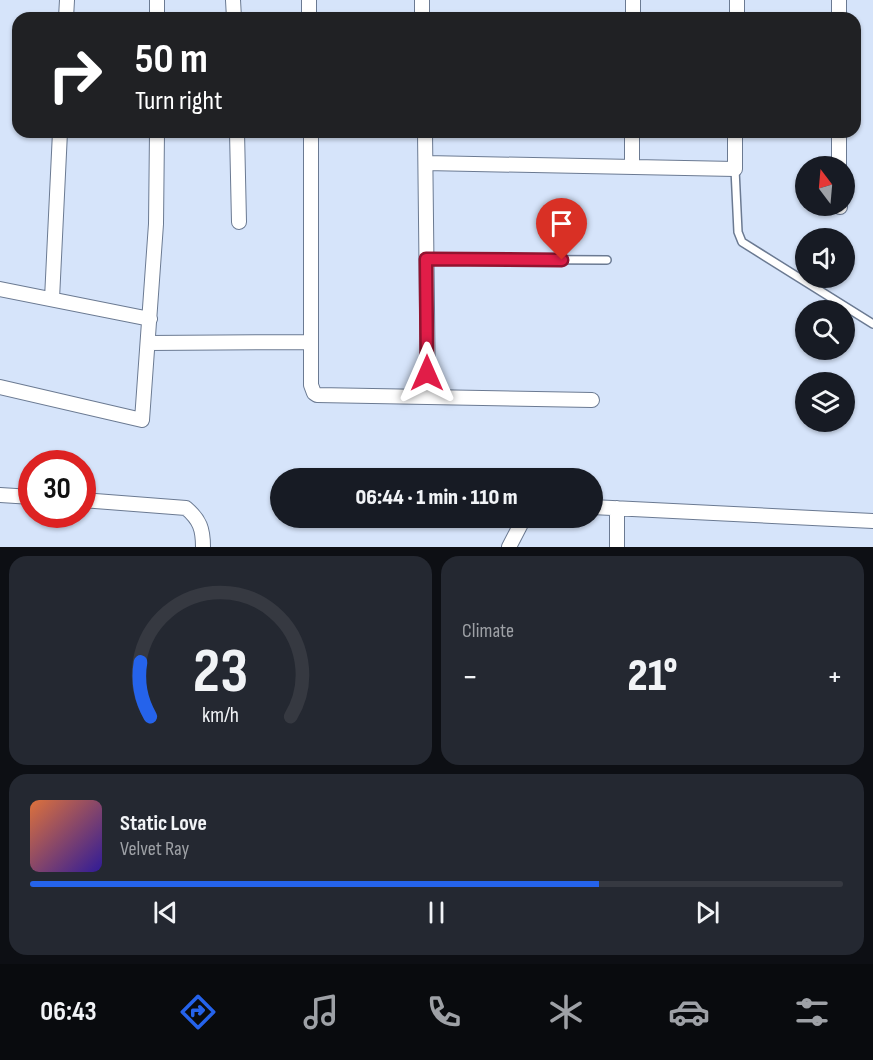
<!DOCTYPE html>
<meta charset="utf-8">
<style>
:root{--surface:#171b24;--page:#242831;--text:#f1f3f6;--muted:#9ea1a6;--line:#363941;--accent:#2563eb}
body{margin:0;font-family:"Sofia Sans Condensed",sans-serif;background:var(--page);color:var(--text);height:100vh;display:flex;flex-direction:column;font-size:22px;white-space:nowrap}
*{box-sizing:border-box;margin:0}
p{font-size:20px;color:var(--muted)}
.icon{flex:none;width:33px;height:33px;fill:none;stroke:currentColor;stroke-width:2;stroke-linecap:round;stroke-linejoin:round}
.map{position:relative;height:547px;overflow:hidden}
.sheet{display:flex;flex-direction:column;gap:9px;padding:9px;background:#0d0f14;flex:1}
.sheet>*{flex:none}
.hud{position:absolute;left:12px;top:12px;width:849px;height:126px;border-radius:18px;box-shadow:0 2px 4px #0004;background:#202124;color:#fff;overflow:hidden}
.needle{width:39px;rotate:344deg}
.fabs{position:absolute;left:795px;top:156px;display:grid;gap:12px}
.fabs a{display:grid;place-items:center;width:60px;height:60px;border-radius:50%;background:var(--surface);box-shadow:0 2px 4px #0004;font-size:30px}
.speed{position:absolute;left:18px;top:450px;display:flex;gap:12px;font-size:30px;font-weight:700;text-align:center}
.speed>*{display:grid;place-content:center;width:78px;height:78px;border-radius:50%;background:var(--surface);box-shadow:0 2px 4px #0004;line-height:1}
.speed .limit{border:9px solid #d22;background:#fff;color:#111}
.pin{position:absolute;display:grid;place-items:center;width:51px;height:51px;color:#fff;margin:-62px -26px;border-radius:50% 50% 50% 0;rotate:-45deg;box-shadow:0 0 6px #0007}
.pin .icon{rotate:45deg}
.me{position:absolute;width:66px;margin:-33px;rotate:0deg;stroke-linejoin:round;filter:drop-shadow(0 0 4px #0008)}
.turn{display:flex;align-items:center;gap:21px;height:126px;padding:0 24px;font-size:27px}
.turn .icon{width:78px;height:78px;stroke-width:2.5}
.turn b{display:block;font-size:42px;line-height:51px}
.big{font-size:45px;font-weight:800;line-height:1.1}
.sheet .card{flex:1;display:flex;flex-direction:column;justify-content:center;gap:9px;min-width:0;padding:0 21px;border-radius:18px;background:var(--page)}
.sheet .dial{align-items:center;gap:0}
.dial svg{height:156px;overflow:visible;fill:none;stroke:var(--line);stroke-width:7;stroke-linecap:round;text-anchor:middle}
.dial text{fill:var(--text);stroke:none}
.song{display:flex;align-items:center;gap:18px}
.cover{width:72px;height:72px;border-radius:9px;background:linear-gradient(135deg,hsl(20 70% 55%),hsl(250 70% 35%))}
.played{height:6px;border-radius:3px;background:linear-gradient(90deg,var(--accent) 70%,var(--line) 70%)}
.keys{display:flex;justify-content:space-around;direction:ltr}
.heat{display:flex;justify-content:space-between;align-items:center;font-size:33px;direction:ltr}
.sheet .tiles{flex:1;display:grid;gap:9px;grid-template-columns:1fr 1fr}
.card:last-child{grid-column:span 2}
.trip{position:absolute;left:270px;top:468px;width:333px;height:60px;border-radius:30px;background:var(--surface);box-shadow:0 2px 4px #0004;font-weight:800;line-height:60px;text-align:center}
.tab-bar{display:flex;height:96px;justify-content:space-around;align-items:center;background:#090b0e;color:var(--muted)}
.tab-bar .icon{width:42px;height:42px}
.tab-bar .selected{color:var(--accent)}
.tab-bar b{font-size:27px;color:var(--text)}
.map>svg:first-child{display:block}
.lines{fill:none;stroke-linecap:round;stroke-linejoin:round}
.service-casing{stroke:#6b7a92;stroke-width:10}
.minor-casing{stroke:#6b7a92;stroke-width:16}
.service{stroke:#fff;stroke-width:7}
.minor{stroke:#fff;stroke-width:14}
.route-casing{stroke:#92132f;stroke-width:15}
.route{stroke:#e11d48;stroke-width:10}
</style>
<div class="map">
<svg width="873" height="547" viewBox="0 0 873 547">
<rect width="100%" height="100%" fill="#d6e4fa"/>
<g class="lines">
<g class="service-casing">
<path id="service" d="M735,169L738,232L742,242L873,324
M427,259L607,260"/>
</g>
<g class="minor-casing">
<path id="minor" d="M233,0L234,18
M309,0V18
M422,0V18
M839,0V18
M66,18L67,0
M157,18V0
M633,18V0
M737,18V0
M237,132L239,222
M311,132V385L314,393L317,395L592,400
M425,132L428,396
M839,132V166
M426,163L735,169V132
M632,166V132
M840,206V207
M0,289L150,319
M52,299L60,132
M148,343L311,342
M0,387L142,420L156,224L157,132
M0,495L32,497
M82,500L186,508C200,520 203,529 203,547
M592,507L873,521
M617,508V547
M509,547L524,518"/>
</g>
<use href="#service" class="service"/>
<use href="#minor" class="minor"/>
</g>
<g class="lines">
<g class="route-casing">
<path id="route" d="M427,373L426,259L562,260"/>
</g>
<use href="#route" class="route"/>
</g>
</svg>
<div class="fabs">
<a><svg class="needle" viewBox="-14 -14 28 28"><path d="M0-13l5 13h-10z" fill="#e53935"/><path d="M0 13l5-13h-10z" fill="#9ea1a6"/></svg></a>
<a><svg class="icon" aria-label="sound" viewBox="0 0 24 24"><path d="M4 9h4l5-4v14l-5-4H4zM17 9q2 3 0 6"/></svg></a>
<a><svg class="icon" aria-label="search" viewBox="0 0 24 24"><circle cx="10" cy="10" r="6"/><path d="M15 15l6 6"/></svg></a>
<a><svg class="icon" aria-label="layers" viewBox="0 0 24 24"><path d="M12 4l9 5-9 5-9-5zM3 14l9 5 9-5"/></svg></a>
</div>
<div class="speed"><div class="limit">30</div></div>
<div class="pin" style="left:562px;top:260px;background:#d93025"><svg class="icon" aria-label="arrive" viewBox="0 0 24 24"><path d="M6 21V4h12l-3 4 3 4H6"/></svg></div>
<svg class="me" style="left:427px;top:373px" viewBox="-20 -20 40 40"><path d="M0-17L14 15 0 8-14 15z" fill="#e11d48" stroke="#fff" stroke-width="4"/></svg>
<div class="trip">06:44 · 1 min · 110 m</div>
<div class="hud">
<div class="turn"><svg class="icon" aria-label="right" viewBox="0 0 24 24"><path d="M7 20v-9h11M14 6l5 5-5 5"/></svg><div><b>50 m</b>Turn right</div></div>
</div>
</div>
<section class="sheet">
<div class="tiles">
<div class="card dial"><svg viewBox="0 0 100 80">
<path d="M14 69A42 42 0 1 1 86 69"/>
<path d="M14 69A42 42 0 0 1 9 41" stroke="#2563eb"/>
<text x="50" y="56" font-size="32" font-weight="700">23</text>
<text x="50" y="72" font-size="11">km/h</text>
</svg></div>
<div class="card"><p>Climate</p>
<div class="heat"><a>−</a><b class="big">21°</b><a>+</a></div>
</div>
<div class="card">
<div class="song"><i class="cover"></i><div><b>Static Love</b><p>Velvet Ray</p></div></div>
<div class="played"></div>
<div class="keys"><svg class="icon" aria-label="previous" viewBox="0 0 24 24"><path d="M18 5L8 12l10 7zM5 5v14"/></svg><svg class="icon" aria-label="pause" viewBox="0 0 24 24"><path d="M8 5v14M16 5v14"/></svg><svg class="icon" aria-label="next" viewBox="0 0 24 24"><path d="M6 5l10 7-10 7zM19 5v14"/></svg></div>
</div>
</div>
</section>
<nav class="tab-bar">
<b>06:43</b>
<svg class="icon selected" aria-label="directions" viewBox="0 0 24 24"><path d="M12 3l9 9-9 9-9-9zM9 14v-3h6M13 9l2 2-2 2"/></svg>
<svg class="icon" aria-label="music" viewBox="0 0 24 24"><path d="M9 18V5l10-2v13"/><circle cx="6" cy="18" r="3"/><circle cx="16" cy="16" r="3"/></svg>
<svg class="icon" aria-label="phone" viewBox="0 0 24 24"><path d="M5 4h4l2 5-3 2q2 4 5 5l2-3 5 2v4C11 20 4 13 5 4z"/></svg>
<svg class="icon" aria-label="climate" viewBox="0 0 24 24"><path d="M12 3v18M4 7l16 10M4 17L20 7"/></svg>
<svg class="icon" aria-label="car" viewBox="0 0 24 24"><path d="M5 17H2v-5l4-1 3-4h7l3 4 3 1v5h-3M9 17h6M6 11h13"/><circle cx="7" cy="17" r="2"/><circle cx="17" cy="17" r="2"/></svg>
<svg class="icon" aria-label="filters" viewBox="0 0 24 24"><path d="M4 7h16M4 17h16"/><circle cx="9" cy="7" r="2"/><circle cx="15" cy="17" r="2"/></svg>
</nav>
